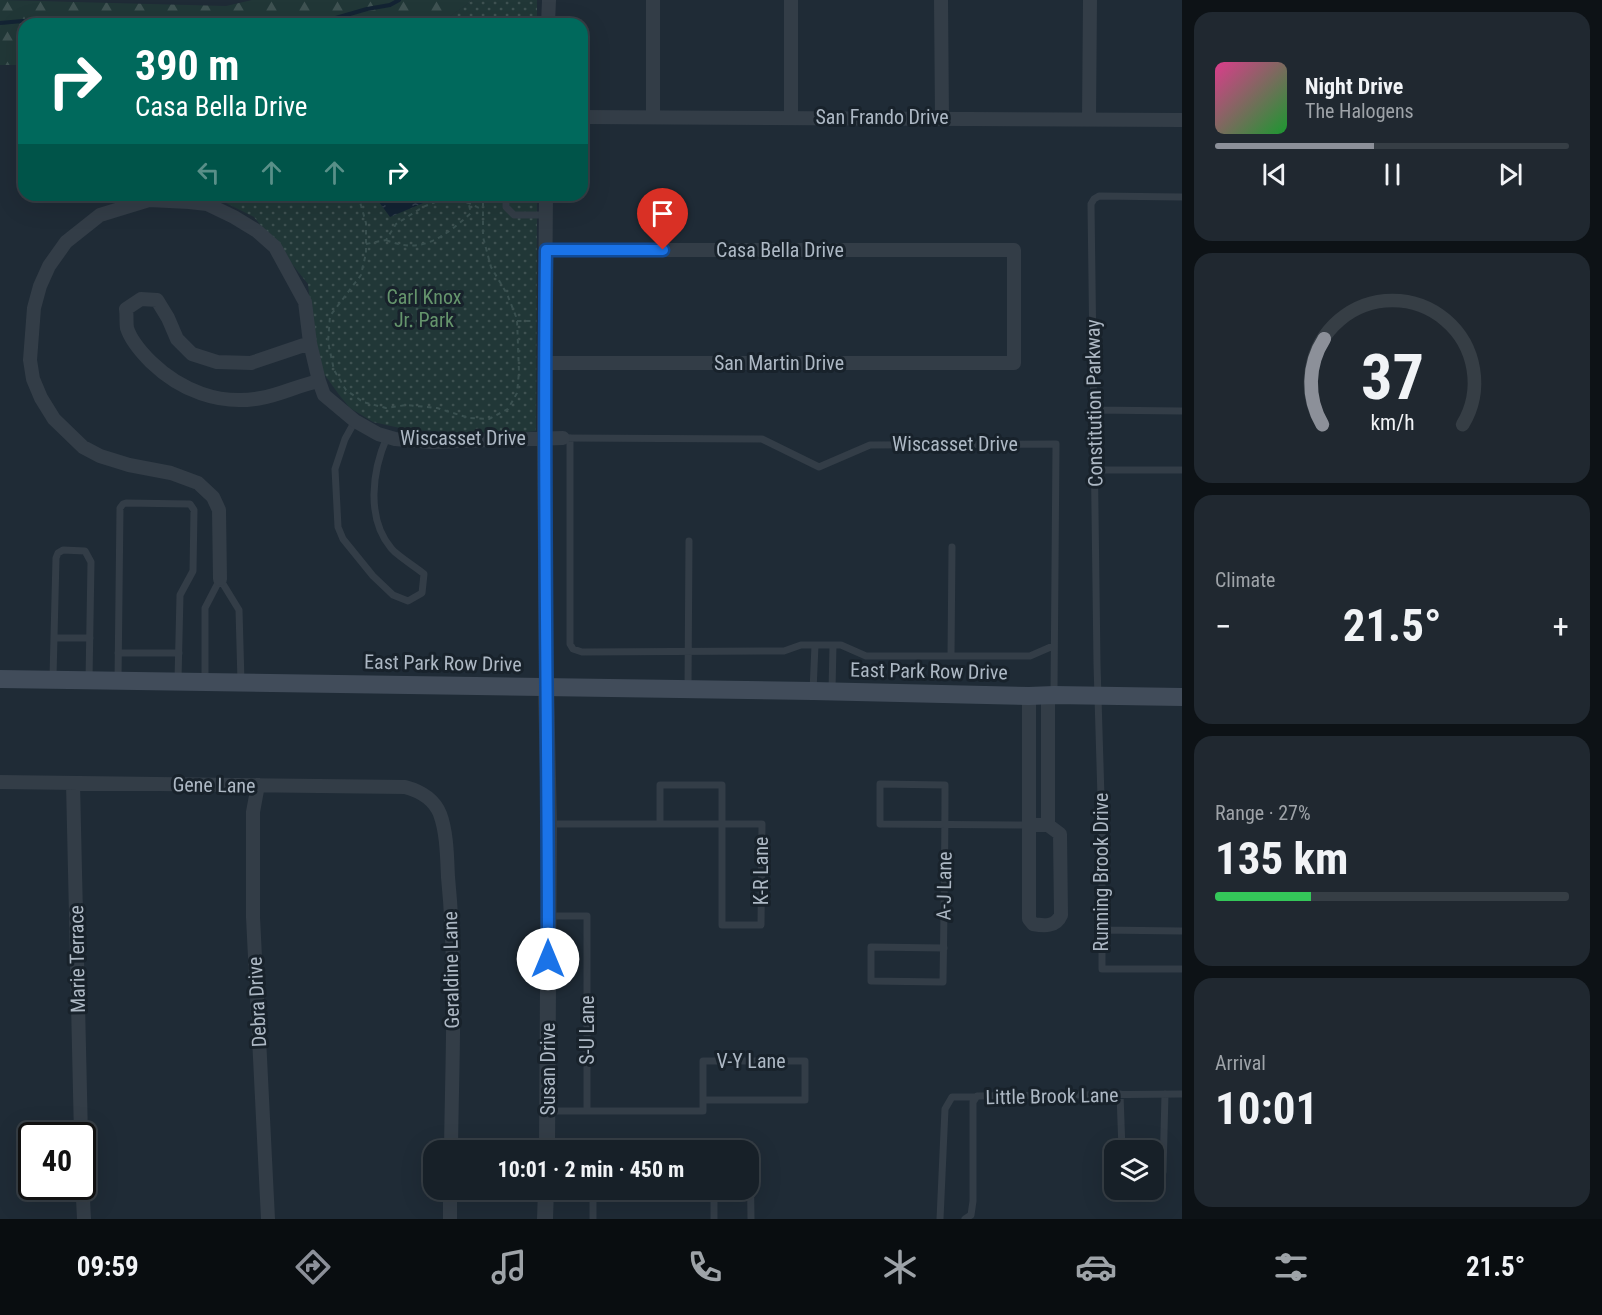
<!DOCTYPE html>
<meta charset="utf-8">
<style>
:root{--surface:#172028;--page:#202830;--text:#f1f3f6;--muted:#9ea3a8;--line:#363e45;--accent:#8c9099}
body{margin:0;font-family:"Roboto Condensed",sans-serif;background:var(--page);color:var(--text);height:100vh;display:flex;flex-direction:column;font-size:22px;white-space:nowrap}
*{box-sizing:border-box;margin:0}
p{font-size:20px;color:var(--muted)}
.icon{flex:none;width:33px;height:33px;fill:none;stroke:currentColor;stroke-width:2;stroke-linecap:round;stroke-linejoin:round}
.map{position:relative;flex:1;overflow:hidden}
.details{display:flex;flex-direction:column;gap:12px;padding:12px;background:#0d1216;width:420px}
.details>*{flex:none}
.top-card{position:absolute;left:18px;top:18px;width:570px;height:183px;border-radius:18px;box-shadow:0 6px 24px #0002,0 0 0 2px var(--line);background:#00695c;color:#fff;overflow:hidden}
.fabs{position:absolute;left:1104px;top:1140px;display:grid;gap:12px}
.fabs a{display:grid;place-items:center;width:60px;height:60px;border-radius:12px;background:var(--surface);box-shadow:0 6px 24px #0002,0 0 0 2px var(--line);font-size:30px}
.speed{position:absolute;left:18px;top:1122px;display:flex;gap:12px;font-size:30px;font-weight:700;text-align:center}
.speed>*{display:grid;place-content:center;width:78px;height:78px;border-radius:50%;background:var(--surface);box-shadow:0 6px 24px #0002,0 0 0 2px var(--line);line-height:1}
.speed .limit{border:3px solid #111;border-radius:9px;background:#fff;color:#111}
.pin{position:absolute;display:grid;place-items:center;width:51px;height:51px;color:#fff;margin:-62px -26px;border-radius:50% 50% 50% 0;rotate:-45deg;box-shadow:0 0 6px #0007}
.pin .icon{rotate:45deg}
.me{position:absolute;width:66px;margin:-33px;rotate:0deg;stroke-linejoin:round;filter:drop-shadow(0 0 4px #0008)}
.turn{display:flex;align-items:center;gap:21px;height:126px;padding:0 18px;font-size:27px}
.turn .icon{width:78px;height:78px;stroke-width:2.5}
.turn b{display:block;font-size:42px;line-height:51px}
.lanes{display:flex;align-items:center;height:57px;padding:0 18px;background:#0003;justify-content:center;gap:30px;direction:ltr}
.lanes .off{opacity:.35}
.big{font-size:45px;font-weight:700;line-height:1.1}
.details .card{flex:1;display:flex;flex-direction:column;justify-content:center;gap:9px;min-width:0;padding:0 21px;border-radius:18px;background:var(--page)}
.details .dial{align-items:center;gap:0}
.dial svg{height:156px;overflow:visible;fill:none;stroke:var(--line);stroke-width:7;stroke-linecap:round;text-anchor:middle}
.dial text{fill:var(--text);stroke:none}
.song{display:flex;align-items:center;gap:18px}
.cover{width:72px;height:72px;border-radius:9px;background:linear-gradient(135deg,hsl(330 70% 55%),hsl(130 70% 35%))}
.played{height:6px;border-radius:3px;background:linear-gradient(90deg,var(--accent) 45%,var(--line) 45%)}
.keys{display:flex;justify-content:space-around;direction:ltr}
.heat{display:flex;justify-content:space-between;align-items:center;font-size:33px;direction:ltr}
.charge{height:9px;border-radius:4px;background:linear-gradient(90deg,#34c759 27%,var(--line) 0)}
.trip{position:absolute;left:423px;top:1140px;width:336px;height:60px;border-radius:18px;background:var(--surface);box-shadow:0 6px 24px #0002,0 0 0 2px var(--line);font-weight:700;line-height:60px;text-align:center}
.dock{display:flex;height:96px;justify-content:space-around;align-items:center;background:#090d10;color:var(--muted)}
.dock .icon{width:42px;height:42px}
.dock .on{color:var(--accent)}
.dock b{font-size:27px;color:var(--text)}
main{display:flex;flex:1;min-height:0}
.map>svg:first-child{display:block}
.forest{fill:url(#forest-firs)}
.park{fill:url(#park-dots)}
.water{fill:url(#water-ripples)}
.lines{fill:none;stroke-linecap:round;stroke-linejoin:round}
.stream{stroke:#132333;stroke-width:4}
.path{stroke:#3a5050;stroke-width:2;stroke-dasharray:4.5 4.5;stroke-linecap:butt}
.service{stroke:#333d47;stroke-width:7}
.minor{stroke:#333d47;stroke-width:14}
.tertiary{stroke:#333d47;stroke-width:16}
.secondary{stroke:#414c5a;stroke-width:18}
.route-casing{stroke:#114b97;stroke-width:15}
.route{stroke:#1a73e8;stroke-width:10}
.labels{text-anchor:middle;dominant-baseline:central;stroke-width:6;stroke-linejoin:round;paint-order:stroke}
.street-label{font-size:20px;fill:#adb8c4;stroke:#18222b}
.park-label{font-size:20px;fill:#65946c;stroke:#18222b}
</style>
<main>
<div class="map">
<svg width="1182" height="1219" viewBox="0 0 1182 1219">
<defs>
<pattern id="forest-firs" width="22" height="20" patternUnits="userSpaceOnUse" patternTransform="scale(1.5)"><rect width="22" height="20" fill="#213737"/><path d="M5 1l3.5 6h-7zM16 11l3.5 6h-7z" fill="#3f5252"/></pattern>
<pattern id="park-dots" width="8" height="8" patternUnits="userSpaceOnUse" patternTransform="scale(1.5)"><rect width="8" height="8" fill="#213737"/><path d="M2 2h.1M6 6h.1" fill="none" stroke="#3f5252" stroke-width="1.8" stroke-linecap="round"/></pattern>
<pattern id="water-ripples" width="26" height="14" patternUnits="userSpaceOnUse" patternTransform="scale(1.5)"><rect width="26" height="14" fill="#132333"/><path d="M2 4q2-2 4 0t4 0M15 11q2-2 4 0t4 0" fill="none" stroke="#33414f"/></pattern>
</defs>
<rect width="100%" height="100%" fill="#1f2b36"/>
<path class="forest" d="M0,0L226,6L252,0H473L439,24H24V65H0Z"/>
<path class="park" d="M473,0H537V24H439Z
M210,195H537L536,431L505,434L409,430L373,422L350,408L340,396L316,363L308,284L254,217Z"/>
<path class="water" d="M377,195H442L390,217L379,202Z"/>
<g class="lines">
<path class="stream" d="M0,23L34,20L68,24
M315,24L367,9L390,5L399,0"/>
<path class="path" d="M358,195L366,223V253L361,275L330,316L328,342L334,370L346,390L363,402L386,408L406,405L437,408L469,418L489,419L508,409L517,393L519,372L517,319L507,294L491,267L483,237V195
M386,240C422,255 444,237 471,213L469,205
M366,244L386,240L396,224L423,207L445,198L469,203L483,210
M517,321H532"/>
<path class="service" d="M506,195V207L514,215H546
M1182,197L1099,196L1094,199L1091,204L1097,664L1102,831V969H1182
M1094,410L1182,411
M355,421L345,439L335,469L338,527L343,539L373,576L393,595L408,601L422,593L424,574C416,567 396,555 391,548C366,518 372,471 387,437
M563,438L762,439L819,467L870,445L1056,444L1054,693
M570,438V644L573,649L582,652L784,651L801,645H841L866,656H1030L1053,646
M1094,470H1182
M220,579L239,610L241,682
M54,638H90
M118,653H179
M951,656L952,547
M53,677L56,558L58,553L63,550L85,551L91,562L89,680
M118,681L120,508L123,504L126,503L190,504L194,510L193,571L180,595L178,680
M205,681V608L220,579
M688,687L689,541
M813,691L815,645
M832,691L833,645
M549,824C620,824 691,824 762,824L761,925H722V785H660V824
M548,916H587V1111
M1102,930L1182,931
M944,948L871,947V981L943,982C944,916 945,850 945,785L880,784V824L1028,825
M703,1061H805V1100H703Z
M1120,1094L1122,1150
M548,1111H703V1100
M594,1150V1147
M715,1150V1145H750L751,1219
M1154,1172H1163L1165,1094
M593,1219V1190
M714,1219V1190
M940,1219L945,1109L952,1097H976
M965,1219L971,1215L973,1201V1102L977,1096L1182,1094"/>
<path class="minor" d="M653,0V117
M791,0V118
M941,0L942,117
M548,24L549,0
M582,117L1182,120
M1089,120L1090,0
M310,343L251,363L217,362L192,354L177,339L168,318L157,300L141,299L126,309C127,315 126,322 127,328C131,341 141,352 151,362C180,390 219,406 261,398C280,395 299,385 319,381
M545,363H1014V250H546
M220,579L219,510L213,497L198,483L171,473L129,465L100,456L83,447L54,419L41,398L33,379L30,360L34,308L40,286L49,266L66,242L100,215L149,200L189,202L207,204L234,217L257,231L275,247L305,302L310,343L319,381L324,395L355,421L378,434L395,439L431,442L563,438
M546,687L544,438L546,195
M1048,695V825
M0,782L405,787C420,791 434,799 440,814C447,833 447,857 448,877C457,968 452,1060 451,1150
M73,783L81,1136
M258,785L253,812V917L268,1219
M1028,825H1048L1060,834L1061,915C1056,927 1044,926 1033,924L1029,919V696
M82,1178L84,1219
M450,1219V1190"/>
<path class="tertiary" d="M546,687L549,824L547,1150
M545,1219L546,1190"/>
<path class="secondary" d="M0,679L813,691L1029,696L1054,695L1182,697"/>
</g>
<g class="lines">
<g class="route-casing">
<path id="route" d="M548,959C548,723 543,487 546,250H663"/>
</g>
<use href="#route" class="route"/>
</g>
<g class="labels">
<g class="street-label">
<text x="882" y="117">San Frando Drive</text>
<text x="780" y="250">Casa Bella Drive</text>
<text x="779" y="363">San Martin Drive</text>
<text transform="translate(1094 403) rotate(-91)">Constitution Parkway</text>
<text x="463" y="438">Wiscasset Drive</text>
<text x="955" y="444">Wiscasset Drive</text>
<text transform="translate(443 663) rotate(1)">East Park Row Drive</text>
<text transform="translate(929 671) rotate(1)">East Park Row Drive</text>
<text transform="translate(214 785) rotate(1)">Gene Lane</text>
<text transform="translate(761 871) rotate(-90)">K-R Lane</text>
<text transform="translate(1101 872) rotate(-90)">Running Brook Drive</text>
<text transform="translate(944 886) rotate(-89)">A-J Lane</text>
<text transform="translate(77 959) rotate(-91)">Marie Terrace</text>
<text transform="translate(451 970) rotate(-91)">Geraldine Lane</text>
<text transform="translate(257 1002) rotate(-93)">Debra Drive</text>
<text transform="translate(587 1030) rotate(-90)">S-U Lane</text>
<text x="751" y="1061">V-Y Lane</text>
<text transform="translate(548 1069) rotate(-90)">Susan Drive</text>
<text transform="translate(1052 1096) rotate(-1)">Little Brook Lane</text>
</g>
<g class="park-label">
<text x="424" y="297">Carl Knox<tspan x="424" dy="23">Jr. Park</tspan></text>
</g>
</g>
</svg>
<div class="fabs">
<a><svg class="icon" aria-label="layers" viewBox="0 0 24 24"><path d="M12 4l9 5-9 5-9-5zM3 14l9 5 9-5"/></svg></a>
</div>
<div class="speed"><div class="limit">40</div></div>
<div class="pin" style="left:663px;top:250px;background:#d93025"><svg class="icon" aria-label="arrive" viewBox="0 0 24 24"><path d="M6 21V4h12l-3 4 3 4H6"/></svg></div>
<svg class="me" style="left:548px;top:959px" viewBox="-20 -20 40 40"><circle r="19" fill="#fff"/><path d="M0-13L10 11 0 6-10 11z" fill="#1a73e8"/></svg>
<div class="trip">10:01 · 2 min · 450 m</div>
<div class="top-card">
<div class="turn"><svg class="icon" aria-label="right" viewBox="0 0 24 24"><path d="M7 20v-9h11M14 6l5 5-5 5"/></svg><div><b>390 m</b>Casa Bella Drive</div></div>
<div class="lanes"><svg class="icon off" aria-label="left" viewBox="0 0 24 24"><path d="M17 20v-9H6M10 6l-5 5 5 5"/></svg><svg class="icon off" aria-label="ahead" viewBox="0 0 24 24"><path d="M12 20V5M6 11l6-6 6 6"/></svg><svg class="icon off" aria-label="ahead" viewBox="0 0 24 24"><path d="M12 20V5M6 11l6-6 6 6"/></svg><svg class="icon" aria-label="right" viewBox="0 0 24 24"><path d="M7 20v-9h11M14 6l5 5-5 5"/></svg></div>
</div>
</div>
<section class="details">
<div class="card">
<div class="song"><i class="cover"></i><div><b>Night Drive</b><p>The Halogens</p></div></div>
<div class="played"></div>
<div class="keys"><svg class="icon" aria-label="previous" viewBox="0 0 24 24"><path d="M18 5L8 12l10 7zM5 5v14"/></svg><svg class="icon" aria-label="pause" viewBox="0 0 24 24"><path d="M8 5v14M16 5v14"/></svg><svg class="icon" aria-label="next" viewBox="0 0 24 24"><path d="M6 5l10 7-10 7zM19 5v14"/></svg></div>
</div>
<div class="card dial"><svg viewBox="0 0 100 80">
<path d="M14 69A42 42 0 1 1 86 69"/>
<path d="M14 69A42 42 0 0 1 15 25" stroke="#8c9099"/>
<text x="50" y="56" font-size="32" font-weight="700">37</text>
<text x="50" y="72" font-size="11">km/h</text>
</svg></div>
<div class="card"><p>Climate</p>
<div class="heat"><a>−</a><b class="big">21.5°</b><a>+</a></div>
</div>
<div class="card"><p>Range · 27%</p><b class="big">135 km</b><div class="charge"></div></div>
<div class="card"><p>Arrival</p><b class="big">10:01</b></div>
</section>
</main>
<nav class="dock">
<b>09:59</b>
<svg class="icon on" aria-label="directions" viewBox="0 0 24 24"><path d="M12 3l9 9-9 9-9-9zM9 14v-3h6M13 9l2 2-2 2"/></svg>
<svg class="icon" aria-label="music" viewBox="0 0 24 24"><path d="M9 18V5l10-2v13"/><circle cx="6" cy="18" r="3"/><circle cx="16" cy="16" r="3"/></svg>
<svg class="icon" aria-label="phone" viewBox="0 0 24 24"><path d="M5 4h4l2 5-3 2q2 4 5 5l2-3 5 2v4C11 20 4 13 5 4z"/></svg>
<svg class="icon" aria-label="climate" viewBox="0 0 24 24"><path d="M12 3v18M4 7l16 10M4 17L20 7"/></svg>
<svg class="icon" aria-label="car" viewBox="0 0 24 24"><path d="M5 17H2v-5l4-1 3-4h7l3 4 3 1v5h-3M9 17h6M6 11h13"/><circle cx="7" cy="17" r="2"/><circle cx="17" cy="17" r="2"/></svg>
<svg class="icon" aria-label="filters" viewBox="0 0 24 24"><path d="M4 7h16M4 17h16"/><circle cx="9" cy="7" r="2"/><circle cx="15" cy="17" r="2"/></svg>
<b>21.5°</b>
</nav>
